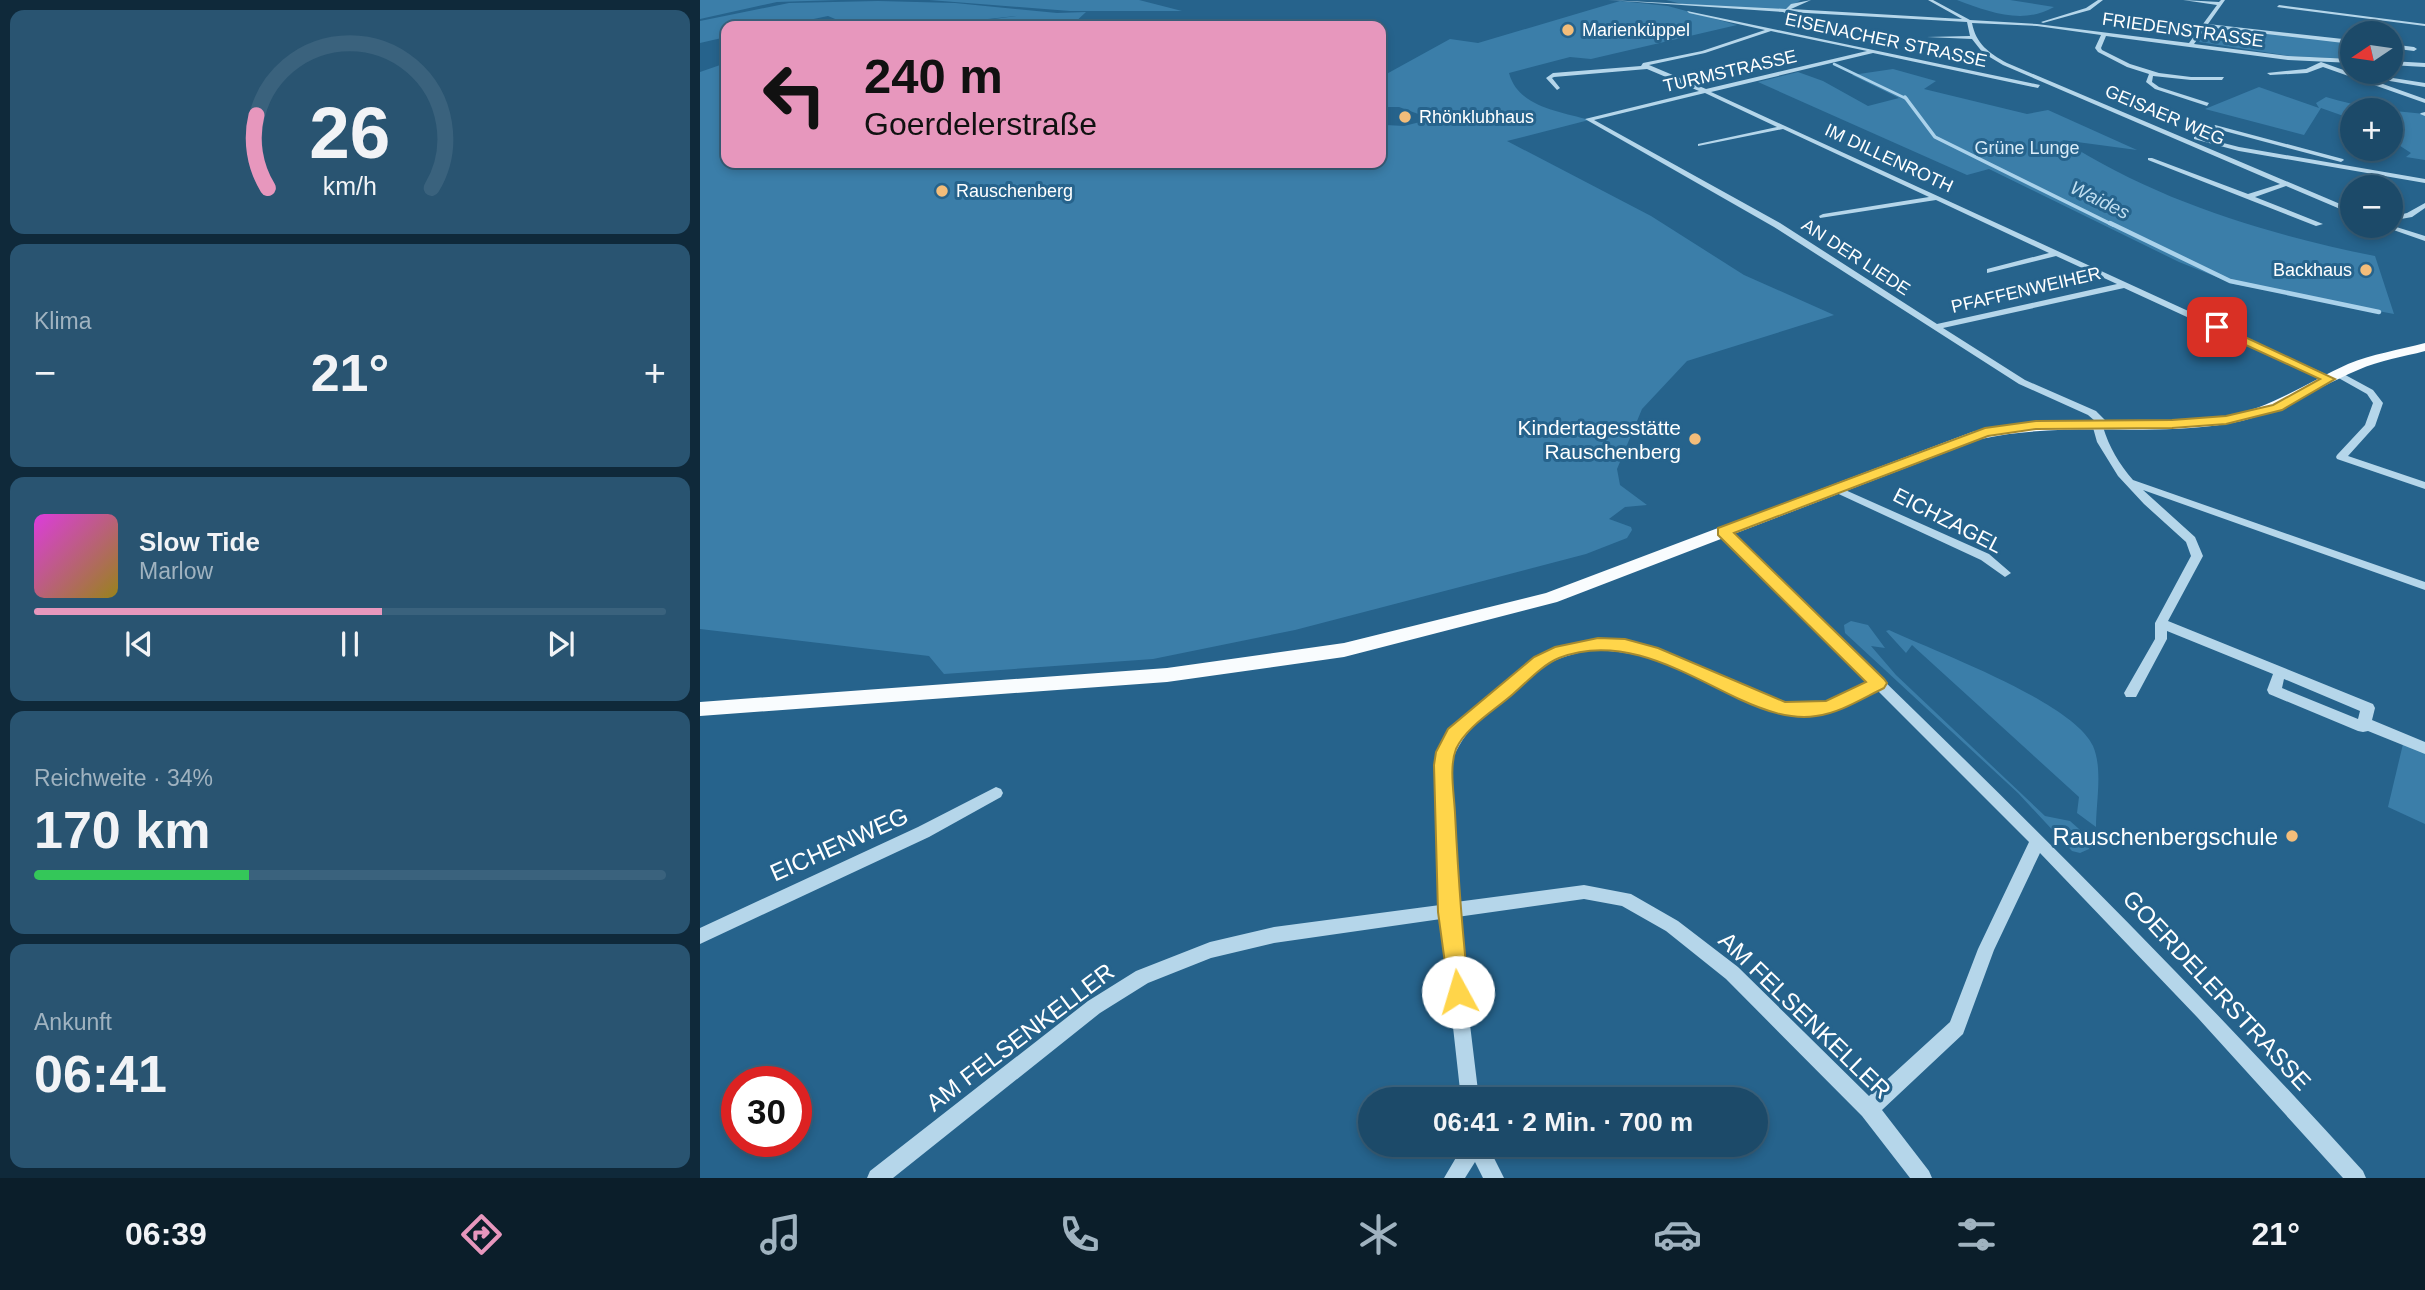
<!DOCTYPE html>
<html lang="de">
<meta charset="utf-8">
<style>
:root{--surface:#1c4a69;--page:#295471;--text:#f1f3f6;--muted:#a0b3c0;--line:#3a627d;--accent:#e797bd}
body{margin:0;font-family:Helvetica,sans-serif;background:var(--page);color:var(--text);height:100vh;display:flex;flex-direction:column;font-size:26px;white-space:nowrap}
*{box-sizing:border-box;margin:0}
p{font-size:23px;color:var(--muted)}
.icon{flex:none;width:38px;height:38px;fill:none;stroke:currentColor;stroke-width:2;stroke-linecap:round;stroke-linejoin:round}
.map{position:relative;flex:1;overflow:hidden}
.details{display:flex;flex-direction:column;gap:10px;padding:10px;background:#0f293a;width:700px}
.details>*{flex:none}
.guide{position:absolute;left:21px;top:21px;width:665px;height:147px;border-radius:14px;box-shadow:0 4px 10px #0003,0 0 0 2px var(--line);background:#e797bd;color:#111;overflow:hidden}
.needle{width:46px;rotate:257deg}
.tools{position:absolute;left:1640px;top:21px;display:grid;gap:14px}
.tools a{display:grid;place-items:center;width:63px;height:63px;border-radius:50%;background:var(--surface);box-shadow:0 4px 10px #0003,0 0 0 2px var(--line);font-size:35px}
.speed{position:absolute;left:21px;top:1066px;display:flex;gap:14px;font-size:35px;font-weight:700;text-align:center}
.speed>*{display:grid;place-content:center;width:91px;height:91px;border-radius:50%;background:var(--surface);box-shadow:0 4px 10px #0003,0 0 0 2px var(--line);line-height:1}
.speed .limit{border:10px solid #d22;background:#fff;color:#111}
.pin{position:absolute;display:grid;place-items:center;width:60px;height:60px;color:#fff;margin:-30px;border-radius:14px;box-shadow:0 4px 10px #0006}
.me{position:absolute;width:77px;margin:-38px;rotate:354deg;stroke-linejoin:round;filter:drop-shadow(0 0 5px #0008)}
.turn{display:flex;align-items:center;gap:24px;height:147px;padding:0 28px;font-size:32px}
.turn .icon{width:91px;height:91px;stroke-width:2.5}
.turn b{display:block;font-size:49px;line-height:60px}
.big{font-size:52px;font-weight:700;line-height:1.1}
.details .card{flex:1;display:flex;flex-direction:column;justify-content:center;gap:10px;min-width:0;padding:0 24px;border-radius:14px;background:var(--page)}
.details .dial{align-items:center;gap:0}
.dial svg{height:182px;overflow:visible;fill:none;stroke:var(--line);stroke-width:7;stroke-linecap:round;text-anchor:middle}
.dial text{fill:var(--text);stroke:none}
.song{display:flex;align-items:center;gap:21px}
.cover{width:84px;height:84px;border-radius:10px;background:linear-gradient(135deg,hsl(300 70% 55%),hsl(50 70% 35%))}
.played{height:7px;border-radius:4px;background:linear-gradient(90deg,var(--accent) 55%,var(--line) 55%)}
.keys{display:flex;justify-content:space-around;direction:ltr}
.heat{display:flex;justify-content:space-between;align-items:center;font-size:38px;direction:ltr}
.charge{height:10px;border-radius:5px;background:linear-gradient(90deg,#34c759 34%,var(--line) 0)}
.trip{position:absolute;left:658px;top:1087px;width:410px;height:70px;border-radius:35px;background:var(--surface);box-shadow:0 4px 10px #0003,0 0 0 2px var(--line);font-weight:700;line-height:70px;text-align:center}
.tabs{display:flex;height:112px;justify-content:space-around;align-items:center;background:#0b1e2a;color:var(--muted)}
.tabs .icon{width:49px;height:49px}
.tabs .active{color:var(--accent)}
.tabs b{font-size:32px;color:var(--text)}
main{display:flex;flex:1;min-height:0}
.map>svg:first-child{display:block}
.green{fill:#3b7ea9}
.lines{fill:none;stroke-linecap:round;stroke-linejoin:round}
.stream-far2{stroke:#aad2eb;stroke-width:2.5}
.stream-far1{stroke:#aad2eb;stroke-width:3.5}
.stream{stroke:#aad2eb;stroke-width:4.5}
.minor{fill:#b5d6ea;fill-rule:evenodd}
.major{fill:#f9fcfe;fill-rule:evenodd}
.route{fill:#ffd54a;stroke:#a68a30;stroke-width:2}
.poi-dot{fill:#f3bd7a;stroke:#26638c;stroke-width:2.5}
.labels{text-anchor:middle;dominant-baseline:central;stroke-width:6;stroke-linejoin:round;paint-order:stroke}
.far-poi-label{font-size:18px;fill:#fff;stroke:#26638c;text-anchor:start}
.far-street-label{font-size:18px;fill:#fff;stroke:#26638c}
.far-park-label{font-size:18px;fill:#daecf8;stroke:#26638c}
.far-water-label{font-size:19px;font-style:italic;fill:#c1dff1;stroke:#26638c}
.poi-label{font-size:21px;fill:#fff;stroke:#26638c;text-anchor:end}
.street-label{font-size:21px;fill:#fff;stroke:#26638c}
.near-poi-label{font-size:24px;fill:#fff;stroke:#26638c;text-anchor:end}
.near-street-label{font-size:24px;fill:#fff;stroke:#26638c}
</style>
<main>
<section class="details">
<div class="card dial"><svg viewBox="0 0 100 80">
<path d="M14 69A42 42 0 1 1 86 69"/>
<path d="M14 69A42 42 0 0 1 9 37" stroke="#e797bd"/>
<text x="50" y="56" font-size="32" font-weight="700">26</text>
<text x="50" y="72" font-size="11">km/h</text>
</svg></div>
<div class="card"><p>Klima</p>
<div class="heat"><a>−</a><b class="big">21°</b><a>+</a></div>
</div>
<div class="card">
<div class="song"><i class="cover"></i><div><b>Slow Tide</b><p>Marlow</p></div></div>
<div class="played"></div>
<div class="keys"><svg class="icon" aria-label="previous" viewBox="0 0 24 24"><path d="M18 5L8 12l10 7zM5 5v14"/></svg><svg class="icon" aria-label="pause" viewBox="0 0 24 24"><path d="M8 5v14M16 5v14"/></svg><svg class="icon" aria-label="next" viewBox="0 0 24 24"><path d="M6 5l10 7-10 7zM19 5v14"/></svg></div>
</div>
<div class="card"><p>Reichweite · 34%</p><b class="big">170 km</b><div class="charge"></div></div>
<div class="card"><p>Ankunft</p><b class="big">06:41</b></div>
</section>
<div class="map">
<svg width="1725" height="1178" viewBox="0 0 1725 1178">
<rect width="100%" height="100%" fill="#26638c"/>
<path class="green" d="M0,0H139L77,2L0,19Z
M229,0H439L482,11H370Z
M966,0H1101L1083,11L986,5Z
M1257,0H1310L1354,7C1323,25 1289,12 1257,0Z
M178,1L255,3L357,13L386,12L371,26H242L324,15L224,26H152L128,16L80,26H26V37L0,43V21L89,3Z
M920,1L968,6L1037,25L891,59L870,57L809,73C818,107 859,111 889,120L807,141L951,216L1044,275L1134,315L987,361L942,409L917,469L920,485L947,505L925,507L909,519L931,527L932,530L927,538L886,554L595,630L453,659L244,674L229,656L0,629V72L26,63V163H681V119L686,125L704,126L732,119L699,107H681V77L750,39L778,43Z
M1515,27L1652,43V59L1589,56L1499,42L1509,28Z
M1193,69L1236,81L1224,89L1327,114L1348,110L1437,150L1362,140C1457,201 1566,234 1675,256L1694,314L1534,284L1479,262L1289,169L1267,175L1058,82L1098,72L1123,81L1168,106L1199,98L1152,75Z
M1559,87L1619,108L1616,103L1626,97C1659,107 1691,111 1725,114V160L1706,157L1711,153L1691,140L1690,110H1652V119L1621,108L1604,135L1505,109Z
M1151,621L1168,625L1185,648L1171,646L1196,675L1345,816L1370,821L1388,837L1389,849L1380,853L1372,851L1318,793L1145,633L1144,625Z
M1189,630C1236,652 1373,702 1393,746C1403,769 1396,802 1396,827L1377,813L1379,797L1212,645L1206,653L1186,631Z
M1703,744L1725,753V824L1688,807Z"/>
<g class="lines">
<path class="stream-far2" d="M1134,64L1207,99"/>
<path class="stream-far1" d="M1205,97L1235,137L1413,225"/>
<path class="stream" d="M1410,223L1530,281L1679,312"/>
<path class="minor" d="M908,0L1086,9L1091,4L1111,0L1091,9L1262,19L1228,0H1233L1270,20L1337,24L1489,43L1517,5L1483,0L1519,2L1521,0H1525L1508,24L1652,40V44L1506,27L1494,44L1588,56L1652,59V63L1588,60L1406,36L1401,48L1402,50L1430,64L1459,73L1491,77H1524L1522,80H1491L1453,76L1452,82L1459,87L1509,103L1507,106L1455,89L1446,82L1449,74L1427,67L1398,52L1395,48L1401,35L1337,26L1272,23C1276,44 1289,53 1307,63L1652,209V214L1586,186L1555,197L1623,224L1616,226L1448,160V158H1452L1548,194L1580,184L1303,65L1283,53L1272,39L1227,37L1270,36L1267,22L1088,12L1085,13L1083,12Z
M1398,0H1403L1390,10L1343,23L1341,22L1386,8Z
M1579,5L1725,24V26L1577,7Z
M987,11L1340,85L1338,88L1173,53L1011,92L1632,377V381H1626L1424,288L1243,328L1325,380L1396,411L1409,424L1403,427C1409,447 1419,464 1433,480L1725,582V590L1443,490L1495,537L1503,556L1468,621L1673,704L1675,708L1672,720L1725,742V754L1668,731L1663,732L1658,731L1569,694L1567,690L1573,674L1467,631V639L1436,697H1426L1424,693L1455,639V623L1491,556L1486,542L1444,504L1418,476L1397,442L1392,424L1395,421L1388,415L1319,384L1074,227L885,119L999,91L947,69L854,77L852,78L860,88L857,90L846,78L853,73L941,66L943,63L1002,51L1065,30L989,13ZM1071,31L1167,51L1006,89L949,65L1005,53ZM1005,93L1077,127L998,144V146L1083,129L1229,197L1123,214L1119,216L1120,218L1236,200L1349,253L1287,269V273L1356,256L1417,284L1237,324L1080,223L894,120ZM1584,679L1660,711L1658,719L1582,688Z
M1690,44L1714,47L1717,49L1714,51L1690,48Z
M1690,61L1725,63V67L1690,65Z
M1621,62L1725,99V103L1623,67L1607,73L1570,75L1567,73L1606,69Z
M1680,76L1725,83V87L1678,79Z
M1725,112V116L1720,114L1721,113Z
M1515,125L1643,159L1644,160L1641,162L1513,128Z
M1496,136L1539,147L1725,179V183L1539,151L1494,139V137Z
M1725,203V208L1712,217L1690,221V217L1707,213Z
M1690,225L1725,236V241L1682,226Z
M1638,371L1673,390L1683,403L1675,426L1648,456L1725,482V489L1637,459L1636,457L1637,455L1665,425L1673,403L1667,394L1635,376V372Z
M1134,485L1289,554L1311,573L1305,577L1281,560L1130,490L1129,488Z
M1023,528L1027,529C1245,739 1460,947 1663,1171L1666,1178H1643L1497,1017L1340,853L1294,950L1263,1034L1182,1110L1229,1171L1232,1178H1210L1162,1116L1026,979L966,931L922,906L884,899L757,917L779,1099H761L741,919L574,943L511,958L448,983L400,1013L193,1178H167L170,1171L388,1001L436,971L510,942L574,927L740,905L737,765C748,729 774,706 803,684C813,676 825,665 836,658C901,622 969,653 1029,681C1053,692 1078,705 1104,705C1128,705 1149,693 1169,682L1019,535L1017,532L1019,529ZM892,650C918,651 942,654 966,664C1009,681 1064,720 1112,715C1135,713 1157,701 1177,690L1329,842L1278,949L1250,1022L1169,1096L1038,967L978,921L931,894L884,885L756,902L751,765C762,729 792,707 820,685C829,678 837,670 846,665C860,657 876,653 892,650Z
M296,787L301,789L303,793L301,797L229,837L0,944V928L218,827Z
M764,1144H787L804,1178H783L775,1162L765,1178H744Z"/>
<path class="major" d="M1725,343V351C1703,357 1680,360 1658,370C1613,389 1575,417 1526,424C1444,437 1362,421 1281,439L857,602L644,657L467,682L0,716V702L467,668L644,643L846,593L1272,432C1356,411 1441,429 1526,416C1571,409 1607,382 1648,364C1672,354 1699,350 1725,343Z"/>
</g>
<path class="route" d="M1517,324L1635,379L1582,410L1526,424L1472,428L1336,429L1288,436L1034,533L1184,679L1187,683L1184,688C1163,698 1140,713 1116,716C1090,720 1063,710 1039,699C984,673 922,633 859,658C842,665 827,682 813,694C795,710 766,727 756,749C749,767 754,793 755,813C758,873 762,932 769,992L766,1000L758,1003L750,1000L738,912L734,765L736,752L748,729L834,657L855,647L898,638L925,639L958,648L1085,702L1126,701L1166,682L1018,535V528L1285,428L1336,421L1472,420L1526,416L1573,405L1620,379L1513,330L1511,327Z"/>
<g class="poi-dot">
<circle cx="868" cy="30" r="7"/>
<circle cx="705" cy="117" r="7"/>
<circle cx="242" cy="191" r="7"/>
<circle cx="1666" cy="270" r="7"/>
<circle cx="995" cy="439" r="7"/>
<circle cx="1592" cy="836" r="7"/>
</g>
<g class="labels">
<g class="far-poi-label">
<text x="882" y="30">Marienküppel</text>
<text x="719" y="117">Rhönklubhaus</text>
<text x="256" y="191">Rauschenberg</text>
<text x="1652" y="270" text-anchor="end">Backhaus</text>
</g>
<g class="far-street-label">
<text transform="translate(1483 30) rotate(8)">FRIEDENSTRASSE</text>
<text transform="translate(1186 40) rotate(12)">EISENACHER STRASSE</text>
<text transform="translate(1030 71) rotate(-13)">TURMSTRASSE</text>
<text transform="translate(1465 115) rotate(23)">GEISAER WEG</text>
<text transform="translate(1189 158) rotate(25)">IM DILLENROTH</text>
<text transform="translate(1156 257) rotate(33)">AN DER LIEDE</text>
<text transform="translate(1326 290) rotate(-13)">PFAFFENWEIHER</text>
</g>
<g class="far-park-label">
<text x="1327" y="148">Grüne Lunge</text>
</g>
<g class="far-water-label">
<text transform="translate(1400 200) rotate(26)">Waides</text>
</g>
<g class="poi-label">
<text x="981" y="427">Kindertagesstätte<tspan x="981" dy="24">Rauschenberg</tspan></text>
</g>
<g class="street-label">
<text transform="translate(1248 520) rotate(27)">EICHZAGEL</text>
</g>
<g class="near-poi-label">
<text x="1578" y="836">Rauschenbergschule</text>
</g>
<g class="near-street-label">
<text transform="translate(139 844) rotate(-24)">EICHENWEG</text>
<text transform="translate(1517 990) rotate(47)">GOERDELERSTRASSE</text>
<text transform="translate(1105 1015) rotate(44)">AM FELSENKELLER</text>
<text transform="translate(320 1037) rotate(-37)">AM FELSENKELLER</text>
</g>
</g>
</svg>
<div class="tools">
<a><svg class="needle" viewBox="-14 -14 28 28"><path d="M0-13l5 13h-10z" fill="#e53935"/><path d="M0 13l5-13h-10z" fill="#a0b3c0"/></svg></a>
<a>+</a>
<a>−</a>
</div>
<div class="speed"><div class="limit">30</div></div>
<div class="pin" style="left:1517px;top:327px;background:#d93025"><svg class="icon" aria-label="arrive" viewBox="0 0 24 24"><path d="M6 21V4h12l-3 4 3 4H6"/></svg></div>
<svg class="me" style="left:758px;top:992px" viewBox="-20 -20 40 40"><circle r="19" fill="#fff"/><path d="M0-13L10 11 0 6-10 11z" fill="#ffd54a"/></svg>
<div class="trip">06:41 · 2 Min. · 700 m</div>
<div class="guide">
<div class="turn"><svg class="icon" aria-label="left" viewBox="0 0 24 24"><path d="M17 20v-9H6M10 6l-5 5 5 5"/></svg><div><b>240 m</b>Goerdelerstraße</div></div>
</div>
</div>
</main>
<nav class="tabs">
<b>06:39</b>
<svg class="icon active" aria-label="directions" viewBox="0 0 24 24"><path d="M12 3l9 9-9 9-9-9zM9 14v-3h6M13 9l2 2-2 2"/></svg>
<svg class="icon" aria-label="music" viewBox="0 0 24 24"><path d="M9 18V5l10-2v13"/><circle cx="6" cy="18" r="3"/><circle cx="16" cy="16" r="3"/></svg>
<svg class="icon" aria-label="phone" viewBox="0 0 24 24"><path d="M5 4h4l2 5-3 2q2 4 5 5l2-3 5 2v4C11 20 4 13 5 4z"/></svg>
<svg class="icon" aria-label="climate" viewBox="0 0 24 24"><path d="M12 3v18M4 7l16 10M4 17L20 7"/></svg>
<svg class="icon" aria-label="car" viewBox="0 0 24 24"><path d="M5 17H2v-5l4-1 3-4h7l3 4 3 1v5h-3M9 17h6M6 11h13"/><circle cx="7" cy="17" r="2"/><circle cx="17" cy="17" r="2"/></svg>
<svg class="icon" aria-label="filters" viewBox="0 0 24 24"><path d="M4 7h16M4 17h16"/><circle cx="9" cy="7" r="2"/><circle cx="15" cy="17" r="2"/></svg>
<b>21°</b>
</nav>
